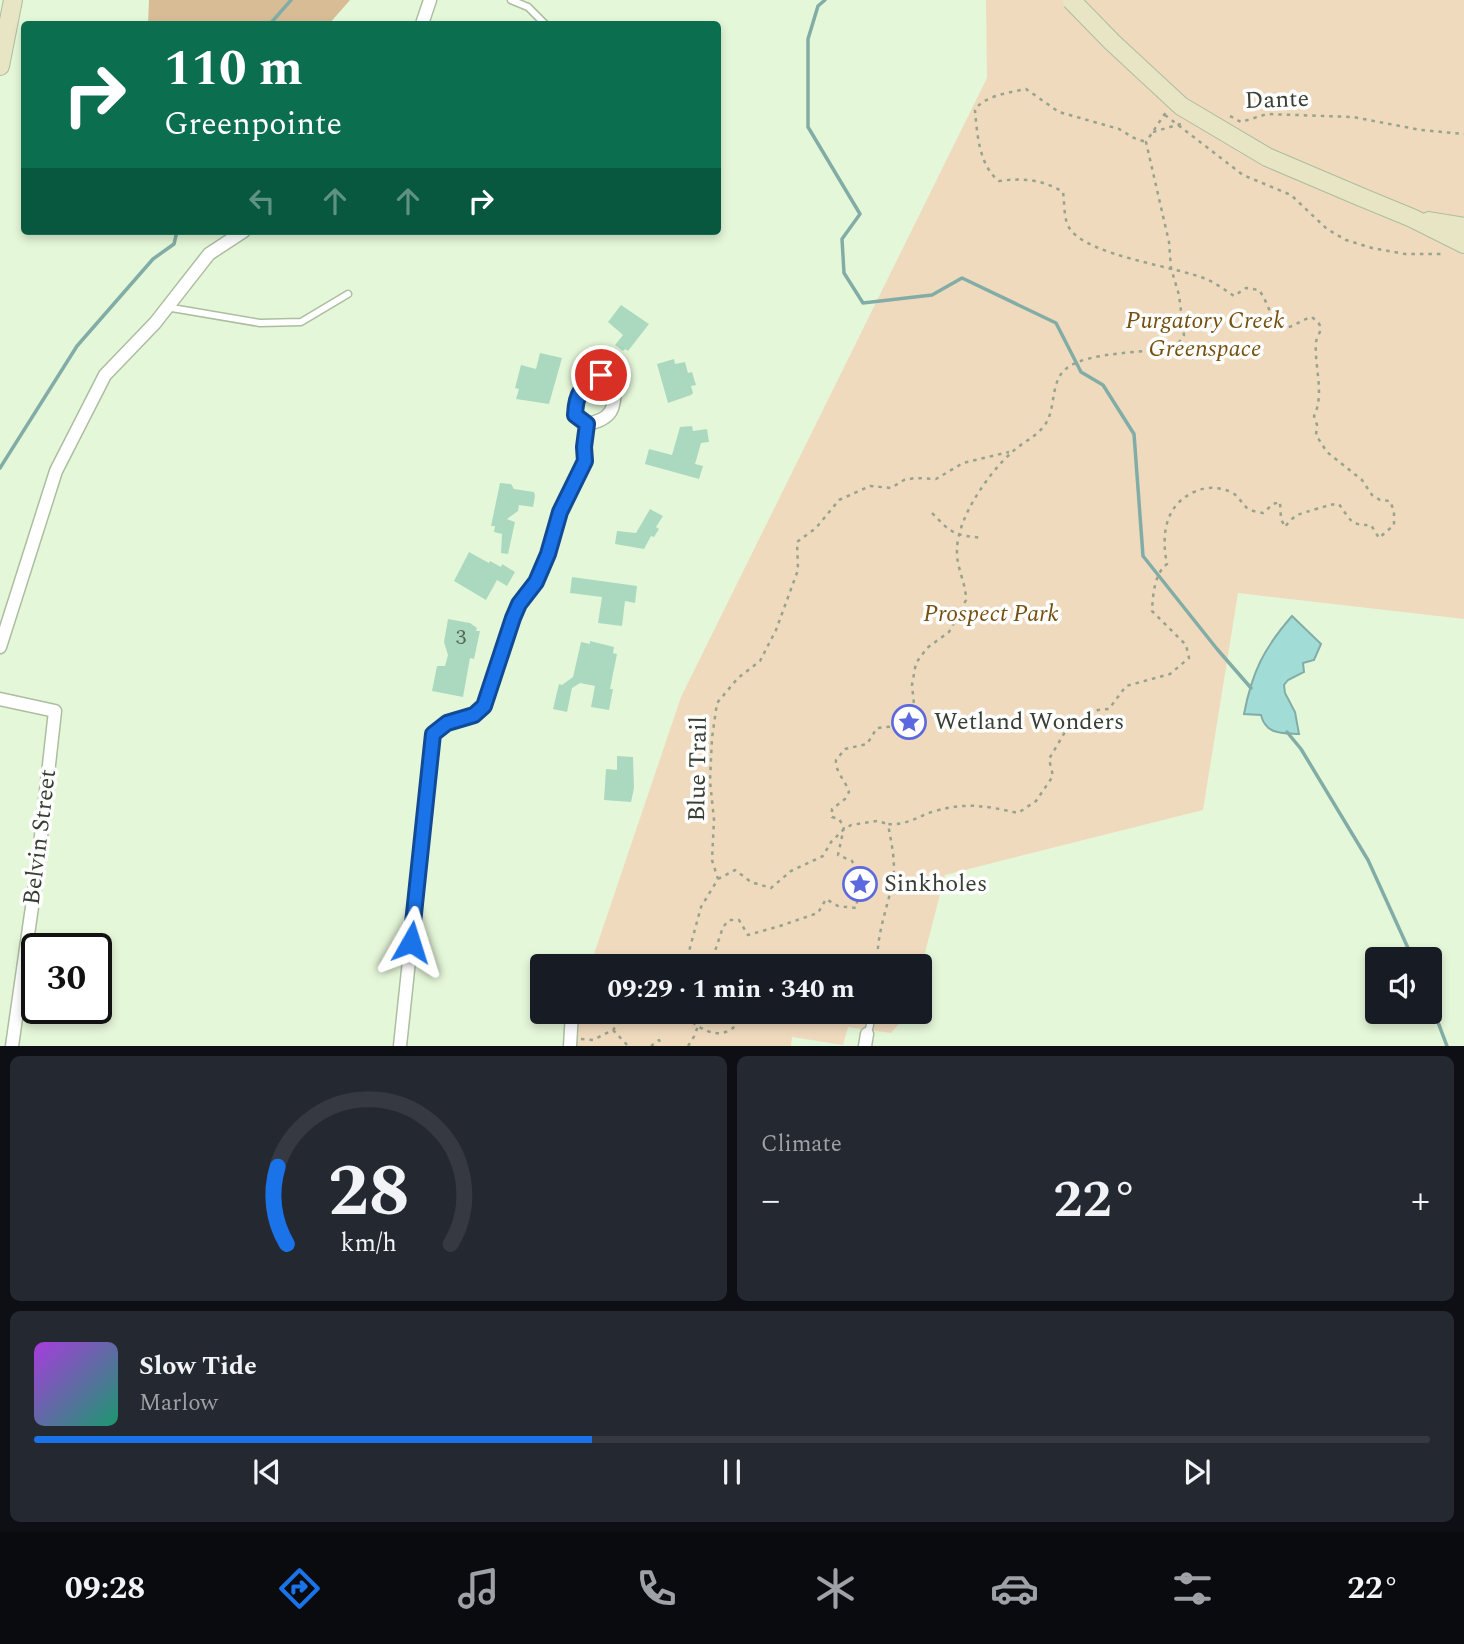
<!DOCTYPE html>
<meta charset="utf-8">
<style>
:root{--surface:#171b24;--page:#242831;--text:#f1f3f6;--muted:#9ea1a6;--line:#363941;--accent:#1a73e8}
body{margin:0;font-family:Spectral,serif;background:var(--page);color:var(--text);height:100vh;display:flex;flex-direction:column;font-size:26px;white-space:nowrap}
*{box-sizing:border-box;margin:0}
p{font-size:23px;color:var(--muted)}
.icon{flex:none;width:38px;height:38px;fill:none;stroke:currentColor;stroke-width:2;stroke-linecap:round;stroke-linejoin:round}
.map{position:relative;height:1046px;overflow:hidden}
.details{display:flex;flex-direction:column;gap:10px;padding:10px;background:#0d0f14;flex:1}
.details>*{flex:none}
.banner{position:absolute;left:21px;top:21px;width:700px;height:214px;border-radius:7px;box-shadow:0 4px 10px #0003;background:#0b6e4f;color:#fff;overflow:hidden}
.fabs{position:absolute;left:1365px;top:947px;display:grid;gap:14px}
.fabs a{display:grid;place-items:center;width:77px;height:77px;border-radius:7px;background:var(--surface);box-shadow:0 4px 10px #0003;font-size:35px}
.speed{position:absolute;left:21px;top:933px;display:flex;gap:14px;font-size:35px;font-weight:700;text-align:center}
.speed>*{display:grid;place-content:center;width:91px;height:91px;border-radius:50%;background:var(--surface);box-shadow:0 4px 10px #0003;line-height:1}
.speed .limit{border:4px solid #111;border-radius:10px;background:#fff;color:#111}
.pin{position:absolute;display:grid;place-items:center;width:60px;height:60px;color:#fff;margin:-30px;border:4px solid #fff;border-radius:50%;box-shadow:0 2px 7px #0007}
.me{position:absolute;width:77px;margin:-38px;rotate:6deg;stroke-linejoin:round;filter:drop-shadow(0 0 5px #0008)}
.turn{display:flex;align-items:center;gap:24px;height:147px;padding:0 28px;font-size:32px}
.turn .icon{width:91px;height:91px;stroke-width:2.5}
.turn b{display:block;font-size:49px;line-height:60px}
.lanes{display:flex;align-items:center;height:66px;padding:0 28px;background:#0003;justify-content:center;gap:35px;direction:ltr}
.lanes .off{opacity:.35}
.big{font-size:52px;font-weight:700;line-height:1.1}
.details .widget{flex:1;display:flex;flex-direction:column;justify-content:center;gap:10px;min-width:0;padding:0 24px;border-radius:10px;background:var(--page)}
.details .dial{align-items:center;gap:0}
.dial svg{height:182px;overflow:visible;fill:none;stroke:var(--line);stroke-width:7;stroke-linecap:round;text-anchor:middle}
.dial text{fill:var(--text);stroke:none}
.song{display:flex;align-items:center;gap:21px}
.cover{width:84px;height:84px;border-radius:10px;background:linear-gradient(135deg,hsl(280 70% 55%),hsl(160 70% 35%))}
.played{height:7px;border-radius:4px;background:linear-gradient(90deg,var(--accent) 40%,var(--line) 40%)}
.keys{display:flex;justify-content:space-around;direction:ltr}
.heat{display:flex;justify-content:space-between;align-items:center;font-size:38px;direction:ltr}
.details .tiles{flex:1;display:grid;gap:10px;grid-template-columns:1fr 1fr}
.widget:last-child{grid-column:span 2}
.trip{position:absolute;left:530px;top:954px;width:402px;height:70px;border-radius:7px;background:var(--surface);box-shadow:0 4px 10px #0003;font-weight:700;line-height:70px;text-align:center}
.menu{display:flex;height:112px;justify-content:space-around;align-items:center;background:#090b0e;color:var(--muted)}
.menu .icon{width:49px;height:49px}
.menu .selected{color:var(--accent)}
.menu b{font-size:32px;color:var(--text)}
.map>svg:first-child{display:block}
.green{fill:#efdabe}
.forest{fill:#d8bc96}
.water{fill:#a2dcd7;stroke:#82ada6;stroke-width:2}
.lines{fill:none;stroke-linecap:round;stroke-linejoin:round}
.stream{stroke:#82ada6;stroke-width:3.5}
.building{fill:#abd9c0}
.lane-casing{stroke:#acbda0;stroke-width:9}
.street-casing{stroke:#acbda0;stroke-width:15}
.secondary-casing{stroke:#acbda0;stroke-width:20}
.path{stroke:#96a38d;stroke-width:2.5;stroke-dasharray:3.5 5;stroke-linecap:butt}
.lane{stroke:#fff;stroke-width:6}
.street{stroke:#fff;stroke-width:12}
.secondary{stroke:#e8e5c4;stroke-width:18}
.secondary-bridge-casing{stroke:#acbda0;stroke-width:20;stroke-linecap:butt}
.secondary-bridge{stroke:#e8e5c4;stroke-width:18}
.route-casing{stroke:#114b97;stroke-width:18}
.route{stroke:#1a73e8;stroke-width:12}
.labels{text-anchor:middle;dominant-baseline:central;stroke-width:7;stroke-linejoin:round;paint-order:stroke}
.number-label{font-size:21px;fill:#556656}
.street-label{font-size:24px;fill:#383f33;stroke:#fefefe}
.park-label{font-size:24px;font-style:italic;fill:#75500f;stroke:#fefefe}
.poi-label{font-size:24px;fill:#383f33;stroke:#fefefe;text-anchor:start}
</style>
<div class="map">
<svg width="1464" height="1046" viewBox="0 0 1464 1046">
<rect width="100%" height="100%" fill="#e5f7d9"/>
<path class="green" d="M986,0H1464V619L1238,593L1203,810L945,875L921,968L920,966H590L681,697L987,78Z
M579,1012H909L891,1033L848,1027L843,1045L792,1037L791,1046H577Z"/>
<path class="forest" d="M149,0H350L329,24H148Z"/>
<path class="water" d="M1292,616L1321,644L1314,660L1303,663L1304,672L1288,680L1284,685L1285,693L1295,712L1299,734C1282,733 1266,735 1261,715L1244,714C1252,672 1264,648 1292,616Z"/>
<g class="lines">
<path class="stream" d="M825,0L818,6L808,39V127L860,214L842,239L844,273L863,303L932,295L962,278L1056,323L1081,372L1103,385L1134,434L1143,556L1217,649L1251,688
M270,24L291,0
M0,468L77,346L153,259L174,244L177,231
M1287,732L1301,749L1368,860L1413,959
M1430,1001L1447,1046"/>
</g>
<path class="building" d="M621,305L649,324L628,351L625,349L623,351L615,345L623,335L608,322Z
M540,353L562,358L549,404L516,399L519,389L515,388L521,365L536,369Z
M674,359L675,364L685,362L688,373L692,372L696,385L691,386L693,393L691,395L668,403L657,364Z
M692,426L693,431L707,429L709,442L701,443L695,464L703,466L699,479L645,464L649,449L672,455L680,427Z
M500,483L511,484L514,489L534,492L535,496L533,507L519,505L518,511L507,519L515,522L508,554L501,553L502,534L494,532L495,526H491Z
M650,509L663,516L656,527L659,529L654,537L651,536L644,549L615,544L617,531L636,533Z
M469,552L489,563L490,561L501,567L502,564L515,572L507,586L497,580L486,600L454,581Z
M572,577L637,586L635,603L625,601L622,626L598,623L602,597L570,593Z
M448,619L470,623L477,628L476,631H480L474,659L470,658L463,697L432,691L437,666H445L448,655L444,642Z
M590,641L614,647L613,653L617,654L610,689H613L609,710L591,707L595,686L580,683L572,688L567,712L553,709L559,684L562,685L573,677L581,642L590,644Z
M617,756L633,757L634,788L631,802L604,800L606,769L617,770Z"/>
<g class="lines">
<g class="lane-casing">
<path id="lane" d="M511,0L528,7L545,24
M166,307L260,323L301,322L348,294
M868,1033L873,1012"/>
</g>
<g class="street-casing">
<path id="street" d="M422,24L430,0
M0,647L56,471L105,375L155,323L209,254L244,231
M0,699L55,711L37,872L12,1046
M400,1046L433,734L447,723L474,715L484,706L513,618L519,604L536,582L548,554L560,512L585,461L584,447L587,424C612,419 615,409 615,386L601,375C582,386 576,392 575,415L587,424
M570,1046L572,1012
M865,1046L867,1034"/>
</g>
<g class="secondary-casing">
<path id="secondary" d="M0,66L13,0
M1361,197L1412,218L1464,244
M1429,221L1464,227"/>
</g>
<path class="path" d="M1165,115L1243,175L1291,195L1327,229L1346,240L1372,248L1405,254H1441
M1230,116L1241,122L1267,114L1353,117L1421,130L1464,134
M1153,132L1184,123
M932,513C952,534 954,535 983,538
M718,879L735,870L751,882L771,888L791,871L823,856L831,842L843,830L851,825L877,821L888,824
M685,966L701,907L718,879L712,860L714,820L710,781L712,738L717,703L738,678L760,661L776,630L798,570L797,542L816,528L839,500L861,490L870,486L891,488L904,480L915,478L936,479L963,463L1009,452
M710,966L723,927L729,920H739L748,935L780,926L818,913L826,899L838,906L856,908L861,879L852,861L838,855L844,827L839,819L832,817V809L845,799L849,792C846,781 835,772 836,760L845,749L867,744L877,728L916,724L912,685L916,663L927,648L949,632L966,600C966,582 956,568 957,549C958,517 988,474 1011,453C1021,443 1035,438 1044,426C1057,410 1049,381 1067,368C1088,351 1150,353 1176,347L1184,335L1179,295L1171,268L1169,242L1146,142L1166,112
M878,966C875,936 888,908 893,879C896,861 891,842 888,824C906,826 918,816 935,811C967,802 987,806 1018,813L1036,801L1053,776L1049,759L1065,732L1098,710L1109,709L1126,686L1170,674L1189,658L1186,645L1152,611C1153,595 1154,574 1167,564C1161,535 1165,505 1194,492C1206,486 1219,487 1231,492C1239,496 1241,503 1247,508C1251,511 1258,512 1263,513L1273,504L1280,502L1281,519L1285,527C1295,513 1301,514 1316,509C1325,507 1329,504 1339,504C1350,519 1350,526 1371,525L1379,538L1394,525V511L1390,501L1380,500L1372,495L1362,480L1327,452L1316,435L1317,425L1314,416C1325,394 1314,366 1316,342C1317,336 1322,331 1320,326C1319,322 1315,320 1312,317C1300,320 1293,328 1280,329C1270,317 1268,302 1259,290L1246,288L1234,296C1225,290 1216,283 1206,279C1174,266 1089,256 1070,229C1063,219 1065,204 1063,192C1042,179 1022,178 999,181C979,166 977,133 975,110C983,96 1011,92 1026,89L1059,112L1119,129L1134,138L1146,142
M679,1012C706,1034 726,1046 746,1012
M613,1030L628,1046
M581,1039L593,1040L613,1030L623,1018L641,1012
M651,1046L659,1040L662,1046
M688,1046L695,1035L702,1012"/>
<use href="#lane" class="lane"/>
<use href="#street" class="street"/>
<use href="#secondary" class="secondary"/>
<g class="secondary-bridge-casing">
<path id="secondary-bridge" d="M1071,0L1112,42L1181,106L1267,157L1361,197"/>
</g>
<use href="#secondary-bridge" class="secondary-bridge"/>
</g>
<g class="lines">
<g class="route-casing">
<path id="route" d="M411,942L433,734L447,723L474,715L484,706L513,618L519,604L536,582L548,554L560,512L585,461L584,447L587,424L575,415C576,392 582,386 601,375"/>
</g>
<use href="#route" class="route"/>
</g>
<defs>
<g id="sight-ring" transform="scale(1.75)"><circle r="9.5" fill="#fefefe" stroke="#5b68df" stroke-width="1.5"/><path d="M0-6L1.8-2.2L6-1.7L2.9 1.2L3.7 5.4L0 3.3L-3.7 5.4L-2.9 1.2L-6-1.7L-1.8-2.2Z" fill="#5b68df"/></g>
</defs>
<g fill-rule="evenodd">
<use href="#sight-ring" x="909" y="722"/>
<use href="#sight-ring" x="860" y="884"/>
</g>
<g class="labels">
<g class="number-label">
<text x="461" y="638">3</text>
</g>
<g class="street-label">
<text transform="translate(1277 100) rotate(-2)">Dante</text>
<text transform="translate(698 769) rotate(-89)">Blue Trail</text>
<text transform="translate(40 837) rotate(-83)">Belvin Street</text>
</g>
<g class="park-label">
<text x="1205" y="321">Purgatory Creek<tspan x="1205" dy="28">Greenspace</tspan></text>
<text x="991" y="614">Prospect Park</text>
</g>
<g class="poi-label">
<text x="934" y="722">Wetland Wonders</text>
<text x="884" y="884">Sinkholes</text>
</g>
</g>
</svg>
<div class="fabs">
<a><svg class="icon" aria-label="sound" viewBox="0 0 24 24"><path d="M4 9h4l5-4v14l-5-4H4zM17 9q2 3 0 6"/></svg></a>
</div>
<div class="speed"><div class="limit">30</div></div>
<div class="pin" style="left:601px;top:375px;background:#d93025"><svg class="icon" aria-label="arrive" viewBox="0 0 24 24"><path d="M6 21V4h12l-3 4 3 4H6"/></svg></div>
<svg class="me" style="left:411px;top:942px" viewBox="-20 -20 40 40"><path d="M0-17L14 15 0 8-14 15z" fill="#1a73e8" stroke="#fff" stroke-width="4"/></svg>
<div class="trip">09:29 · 1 min · 340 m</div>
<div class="banner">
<div class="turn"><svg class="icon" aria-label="right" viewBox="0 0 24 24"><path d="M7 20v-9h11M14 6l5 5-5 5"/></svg><div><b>110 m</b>Greenpointe</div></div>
<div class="lanes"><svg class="icon off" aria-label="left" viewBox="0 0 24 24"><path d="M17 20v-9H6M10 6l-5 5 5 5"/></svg><svg class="icon off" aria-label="ahead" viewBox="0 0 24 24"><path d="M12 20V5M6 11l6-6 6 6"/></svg><svg class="icon off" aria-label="ahead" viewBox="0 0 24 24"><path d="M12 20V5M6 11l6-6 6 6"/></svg><svg class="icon" aria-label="right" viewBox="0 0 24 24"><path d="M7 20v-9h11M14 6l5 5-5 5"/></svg></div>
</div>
</div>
<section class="details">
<div class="tiles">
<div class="widget dial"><svg viewBox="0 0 100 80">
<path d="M14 69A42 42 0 1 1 86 69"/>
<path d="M14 69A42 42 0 0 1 10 35" stroke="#1a73e8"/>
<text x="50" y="56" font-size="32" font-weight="700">28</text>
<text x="50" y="72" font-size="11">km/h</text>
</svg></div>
<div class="widget"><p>Climate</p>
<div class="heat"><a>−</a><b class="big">22°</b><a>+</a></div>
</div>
<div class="widget">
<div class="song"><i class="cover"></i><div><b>Slow Tide</b><p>Marlow</p></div></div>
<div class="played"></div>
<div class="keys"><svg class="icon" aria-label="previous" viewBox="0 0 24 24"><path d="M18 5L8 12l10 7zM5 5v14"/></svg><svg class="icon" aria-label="pause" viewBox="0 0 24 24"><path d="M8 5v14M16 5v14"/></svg><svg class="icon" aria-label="next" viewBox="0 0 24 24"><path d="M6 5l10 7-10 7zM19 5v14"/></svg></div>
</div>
</div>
</section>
<nav class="menu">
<b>09:28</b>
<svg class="icon selected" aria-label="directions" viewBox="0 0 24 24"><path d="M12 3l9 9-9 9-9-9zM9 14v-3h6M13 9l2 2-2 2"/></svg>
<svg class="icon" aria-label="music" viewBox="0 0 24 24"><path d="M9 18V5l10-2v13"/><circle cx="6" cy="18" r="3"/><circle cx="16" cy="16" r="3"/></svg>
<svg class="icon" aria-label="phone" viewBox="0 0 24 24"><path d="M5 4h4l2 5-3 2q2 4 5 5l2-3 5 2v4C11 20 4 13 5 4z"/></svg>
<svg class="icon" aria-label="climate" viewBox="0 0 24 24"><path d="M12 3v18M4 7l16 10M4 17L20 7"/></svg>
<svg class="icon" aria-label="car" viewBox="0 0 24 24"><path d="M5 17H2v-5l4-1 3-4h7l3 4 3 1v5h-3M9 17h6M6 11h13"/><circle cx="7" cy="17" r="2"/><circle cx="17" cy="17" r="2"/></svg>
<svg class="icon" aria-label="filters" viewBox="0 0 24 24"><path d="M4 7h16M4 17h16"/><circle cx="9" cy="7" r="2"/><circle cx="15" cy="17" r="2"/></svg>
<b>22°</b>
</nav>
